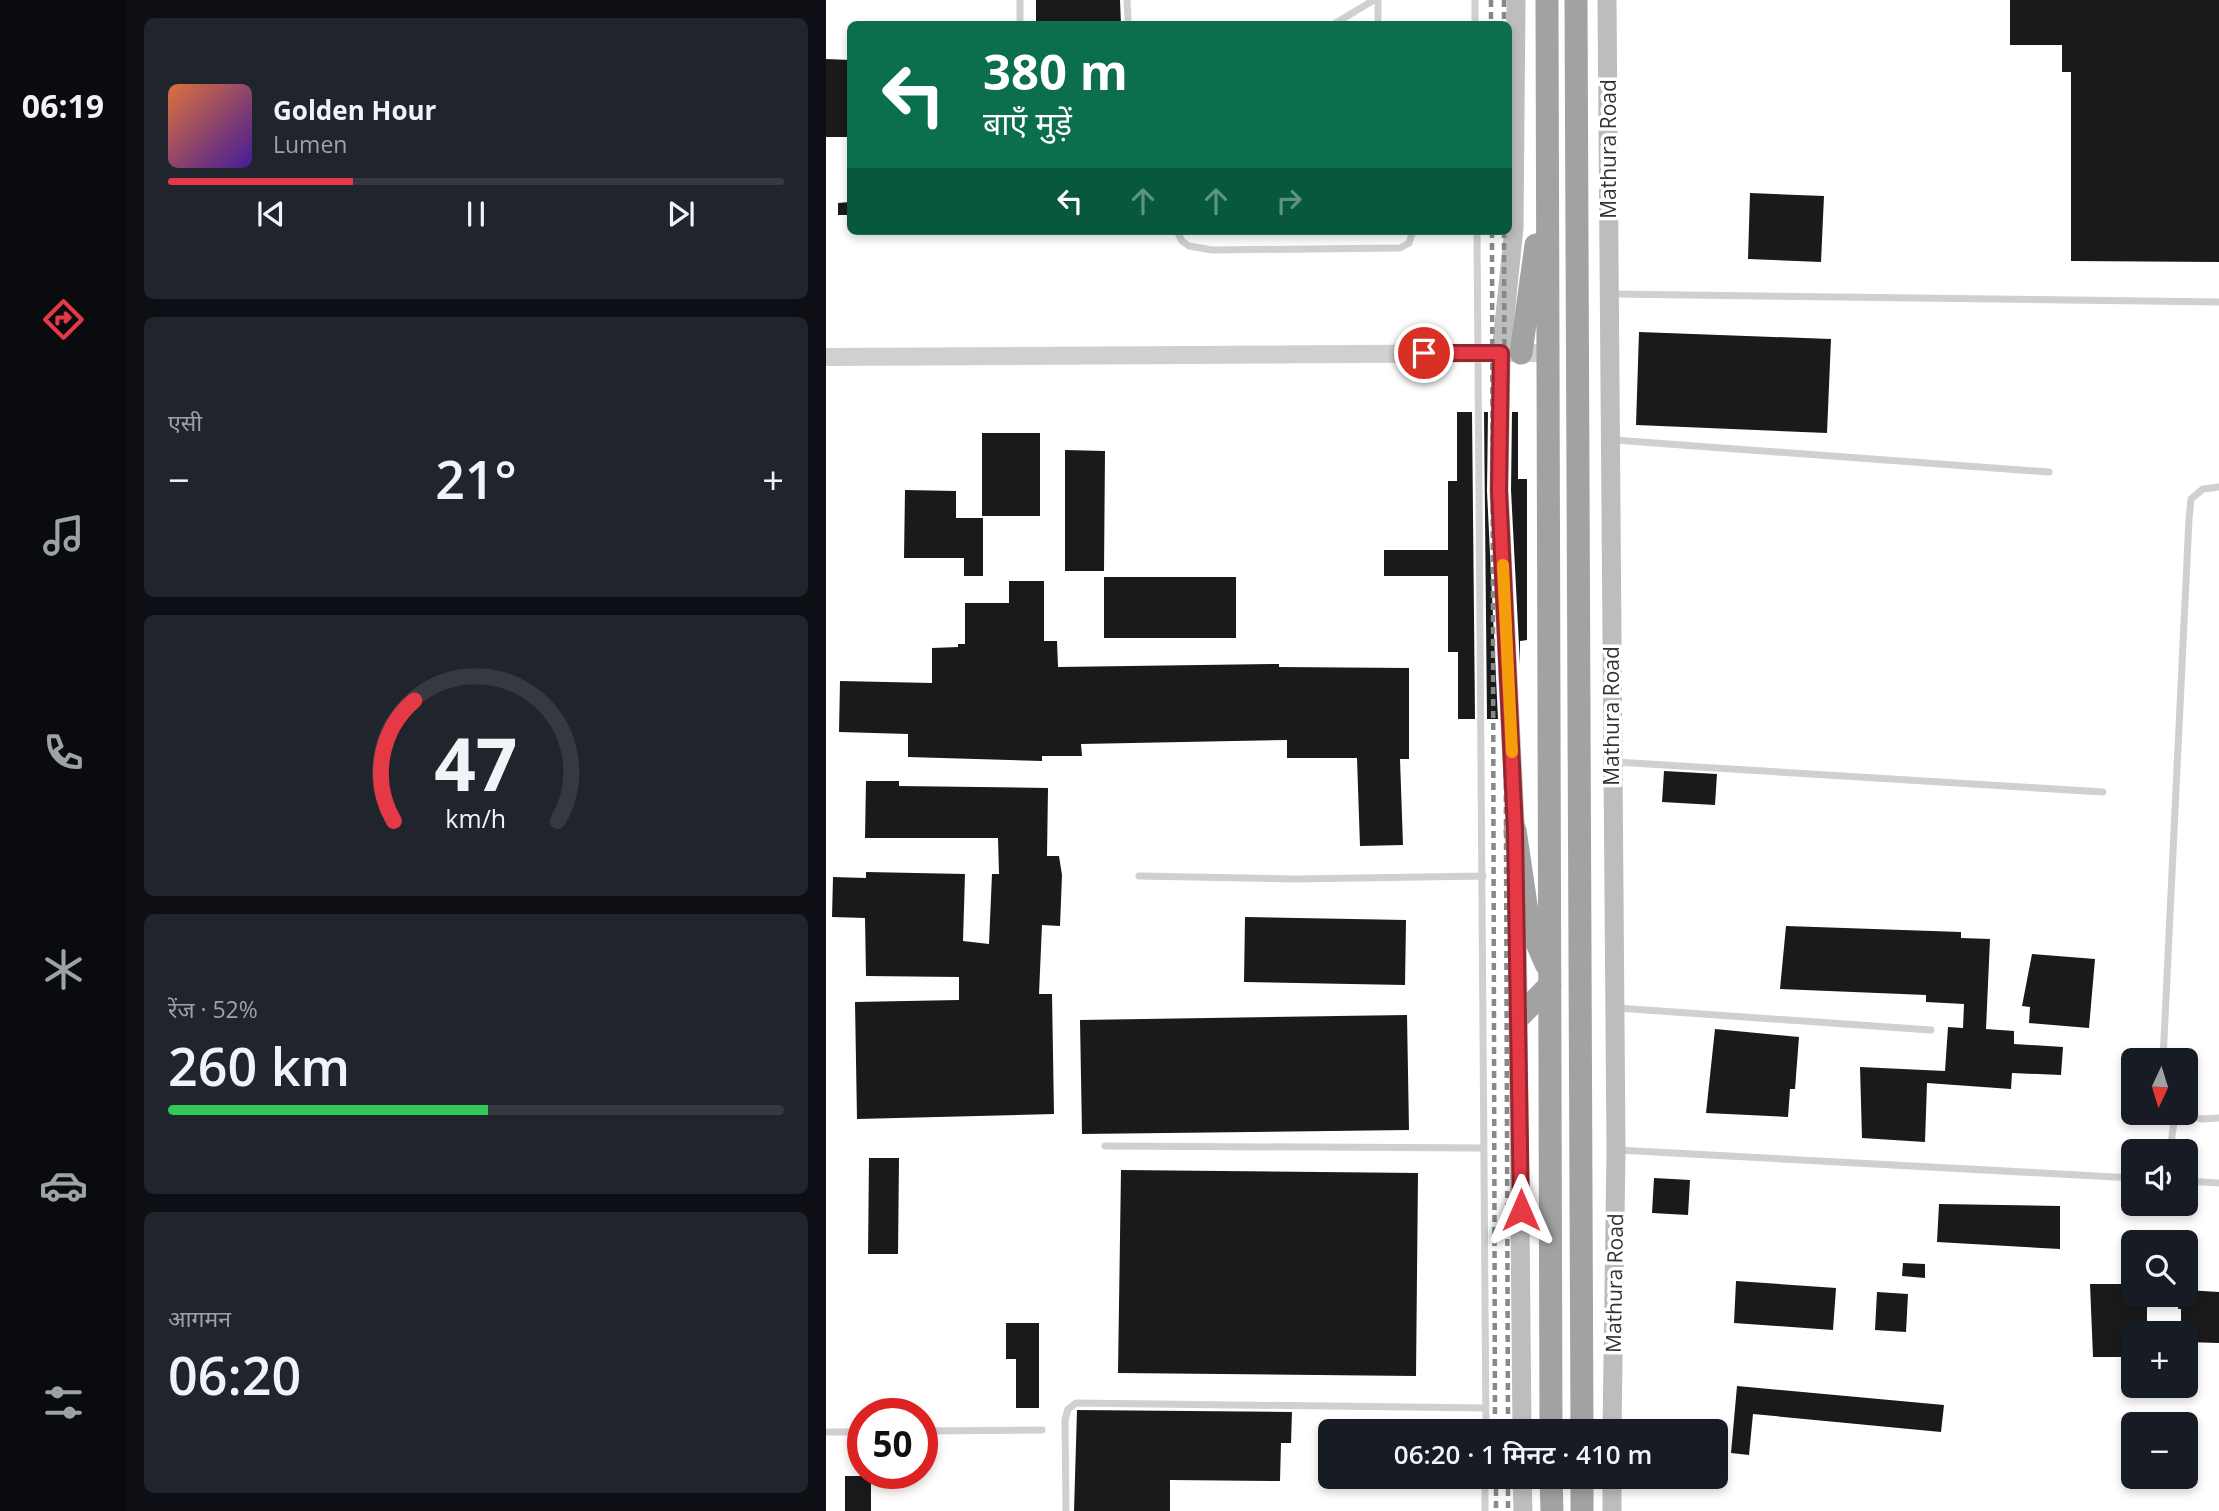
<!DOCTYPE html>
<html lang="hi">
<meta charset="utf-8">
<style>
:root{--surface:#171b24;--page:#20242c;--text:#f1f3f6;--muted:#9ea1a6;--line:#363941;--accent:#e63946}
body{margin:0;font-family:"Open Sans","Noto Sans Devanagari",sans-serif;background:var(--page);color:var(--text);height:100vh;display:flex;flex-direction:column;font-size:26px;white-space:nowrap}
*{box-sizing:border-box;margin:0}
p{font-size:23px;color:var(--muted)}
.icon{flex:none;width:38px;height:38px;fill:none;stroke:currentColor;stroke-width:2;stroke-linecap:round;stroke-linejoin:round}
.map{position:relative;flex:1;overflow:hidden}
.panel{display:flex;flex-direction:column;gap:18px;padding:18px;background:#0d0f14;width:700px}
.panel>*{flex:none}
.banner{position:absolute;left:21px;top:21px;width:665px;height:214px;border-radius:10px;box-shadow:0 4px 10px #0003;background:#0b6e4f;color:#fff;overflow:hidden}
.needle{width:46px;rotate:184deg}
.controls{position:absolute;left:1295px;top:1048px;display:grid;gap:14px}
.controls a{display:grid;place-items:center;width:77px;height:77px;border-radius:10px;background:var(--surface);box-shadow:0 4px 10px #0003;font-size:35px}
.speed{position:absolute;left:21px;top:1398px;display:flex;gap:14px;font-size:35px;font-weight:700;text-align:center}
.speed>*{display:grid;place-content:center;width:91px;height:91px;border-radius:50%;background:var(--surface);box-shadow:0 4px 10px #0003;line-height:1}
.speed .limit{border:10px solid #d22;background:#fff;color:#111}
.pin{position:absolute;display:grid;place-items:center;width:60px;height:60px;color:#fff;margin:-30px;border:4px solid #fff;border-radius:50%;box-shadow:0 2px 7px #0007}
.me{position:absolute;width:77px;margin:-38px;rotate:0deg;stroke-linejoin:round;filter:drop-shadow(0 0 5px #0008)}
.turn{display:flex;align-items:center;gap:24px;height:147px;padding:0 21px;font-size:32px}
.turn .icon{width:91px;height:91px;stroke-width:2.5}
.turn b{display:block;font-size:49px;line-height:60px}
.lanes{display:flex;align-items:center;height:66px;padding:0 21px;background:#0003;justify-content:center;gap:35px;direction:ltr}
.lanes .off{opacity:.35}
.big{font-size:52px;font-weight:600;line-height:1.1}
.panel .widget{flex:1;display:flex;flex-direction:column;justify-content:center;gap:10px;min-width:0;padding:0 24px;border-radius:10px;background:var(--page)}
.panel .dial{align-items:center;gap:0}
.dial svg{height:182px;overflow:visible;fill:none;stroke:var(--line);stroke-width:7;stroke-linecap:round;text-anchor:middle}
.dial text{fill:var(--text);stroke:none}
.song{display:flex;align-items:center;gap:21px}
.cover{width:84px;height:84px;border-radius:10px;background:linear-gradient(135deg,hsl(20 70% 55%),hsl(260 70% 35%))}
.played{height:7px;border-radius:4px;background:linear-gradient(90deg,var(--accent) 30%,var(--line) 30%)}
.keys{display:flex;justify-content:space-around;direction:ltr}
.heat{display:flex;justify-content:space-between;align-items:center;font-size:38px;direction:ltr}
.charge{height:10px;border-radius:5px;background:linear-gradient(90deg,#34c759 52%,var(--line) 0)}
.trip{position:absolute;left:492px;top:1419px;width:410px;height:70px;border-radius:10px;background:var(--surface);box-shadow:0 4px 10px #0003;font-weight:600;line-height:70px;text-align:center}
main{display:flex;flex:1;min-height:0}
.tab-bar{display:flex;flex-direction:column;width:126px;justify-content:space-around;align-items:center;background:#090b0e;color:var(--muted)}
.tab-bar .icon{width:49px;height:49px}
.tab-bar .active{color:var(--accent)}
.tab-bar b{font-size:32px;color:var(--text)}
.map>svg:first-child{display:block}
.building{fill:#1a1a1a}
.lines{fill:none;stroke-linecap:round;stroke-linejoin:round}
.service{stroke:#d0d0d0;stroke-width:7}
.tertiary{stroke:#d0d0d0;stroke-width:18}
.secondary{stroke:#bdbdbd;stroke-width:19}
.trunk{stroke:#a2a2a2;stroke-width:23}
.rail{stroke:#888;stroke-width:4.5;stroke-dasharray:7 5;stroke-linecap:butt}
.route-casing{stroke:#96252e;stroke-width:18}
.route{stroke:#e63946;stroke-width:12}
.slow{stroke:#f59e0b;stroke-width:12}
.labels{text-anchor:middle;dominant-baseline:central;stroke-width:7;stroke-linejoin:round;paint-order:stroke}
.street-label{font-size:21px;fill:#333;stroke:#fff}
</style>
<main>
<nav class="tab-bar">
<b>06:19</b>
<svg class="icon active" aria-label="directions" viewBox="0 0 24 24"><path d="M12 3l9 9-9 9-9-9zM9 14v-3h6M13 9l2 2-2 2"/></svg>
<svg class="icon" aria-label="music" viewBox="0 0 24 24"><path d="M9 18V5l10-2v13"/><circle cx="6" cy="18" r="3"/><circle cx="16" cy="16" r="3"/></svg>
<svg class="icon" aria-label="phone" viewBox="0 0 24 24"><path d="M5 4h4l2 5-3 2q2 4 5 5l2-3 5 2v4C11 20 4 13 5 4z"/></svg>
<svg class="icon" aria-label="climate" viewBox="0 0 24 24"><path d="M12 3v18M4 7l16 10M4 17L20 7"/></svg>
<svg class="icon" aria-label="car" viewBox="0 0 24 24"><path d="M5 17H2v-5l4-1 3-4h7l3 4 3 1v5h-3M9 17h6M6 11h13"/><circle cx="7" cy="17" r="2"/><circle cx="17" cy="17" r="2"/></svg>
<svg class="icon" aria-label="filters" viewBox="0 0 24 24"><path d="M4 7h16M4 17h16"/><circle cx="9" cy="7" r="2"/><circle cx="15" cy="17" r="2"/></svg>
</nav>
<section class="panel">
<div class="widget">
<div class="song"><i class="cover"></i><div><b>Golden Hour</b><p>Lumen</p></div></div>
<div class="played"></div>
<div class="keys"><svg class="icon" aria-label="previous" viewBox="0 0 24 24"><path d="M18 5L8 12l10 7zM5 5v14"/></svg><svg class="icon" aria-label="pause" viewBox="0 0 24 24"><path d="M8 5v14M16 5v14"/></svg><svg class="icon" aria-label="next" viewBox="0 0 24 24"><path d="M6 5l10 7-10 7zM19 5v14"/></svg></div>
</div>
<div class="widget"><p>एसी</p>
<div class="heat"><a>−</a><b class="big">21°</b><a>+</a></div>
</div>
<div class="widget dial"><svg viewBox="0 0 100 80">
<path d="M14 69A42 42 0 1 1 86 69"/>
<path d="M14 69A42 42 0 0 1 23 16" stroke="#e63946"/>
<text x="50" y="56" font-size="32" font-weight="700">47</text>
<text x="50" y="72" font-size="11">km/h</text>
</svg></div>
<div class="widget"><p>रेंज · 52%</p><b class="big">260 km</b><div class="charge"></div></div>
<div class="widget"><p>आगमन</p><b class="big">06:20</b></div>
</section>
<div class="map">
<svg width="1393" height="1511" viewBox="0 0 1393 1511">
<rect width="100%" height="100%" fill="#fff"/>
<path class="building" d="M210,0H294L295,24H210Z
M1184,0H1393V262L1245,261V72H1236V45H1184Z
M0,59L24,60L22,137H0Z
M924,193L998,196L995,262L922,259Z
M24,202V215H12V203Z
M813,332L1005,339L1001,433L810,425Z
M631,412H646L649,719H632V652H622V576H558V550H622V481H631Z
M658,412H662L661,491L672,719H661Z
M686,412H692V479H701V640L694,641V665L685,490Z
M156,433H214V516H156Z
M239,450L279,451L278,571H239Z
M79,490L130,491V518H157V576H138V558H78Z
M278,577H410V638H278Z
M183,581H218V641H231L232,667L453,664V667L583,668V759H574L577,845L534,846L531,758H461V740L255,744L256,756H216V761L82,757V734L13,732L14,681L106,683V648L132,647V644H139V603H183Z
M838,771L891,774L889,805L836,802Z
M40,781H73V786L222,788L221,856H233L236,875L234,926L216,925L213,994H226L228,1114L31,1119L29,1002L133,1000V977L40,976L39,918L6,917L7,877L40,878V872L139,874L137,941L163,944L166,874H173L172,838H39Z
M419,917L580,920L579,985L418,982Z
M960,926L1135,932V938L1164,939L1160,1029L1188,1031V1044L1237,1047L1235,1075L1186,1073L1185,1089L1101,1083L1099,1142L1036,1138L1034,1067L1119,1071L1122,1027L1137,1028L1138,1004L1100,1002V995L954,989Z
M1206,954L1269,959L1263,1028L1203,1023L1204,1007L1196,1006Z
M581,1015L583,1130L256,1134L254,1020Z
M889,1029L973,1037L969,1089H964L962,1117L880,1113Z
M43,1158H73L72,1254H42Z
M295,1170L592,1173L590,1376L292,1373Z
M828,1178L864,1180L862,1215L826,1213Z
M1113,1204L1234,1206V1249L1111,1242Z
M1077,1263L1099,1264V1278L1076,1276Z
M910,1281L1010,1288L1007,1330L908,1323Z
M1264,1284H1307V1295H1321V1322H1324V1334H1307V1357H1267Z
M1360,1290L1393,1292V1343L1360,1342V1334H1355V1309H1352L1353,1295H1360Z
M1051,1292L1082,1294L1080,1332L1049,1330Z
M180,1323H213V1408H190V1359H180Z
M911,1386L1118,1405L1115,1432L927,1414L923,1455L905,1453Z
M251,1410L466,1412L465,1443H455L454,1481L344,1480V1511H248Z
M19,1476H45V1511H19Z"/>
<g class="lines">
<path class="service" d="M301,0L302,19
M552,0V24
M649,0V24
M194,24V0
M508,24L548,0
M351,231L356,241L363,246L386,250L574,248L583,243L587,231
M651,231L660,1432
M785,294L1393,302
M788,440L1223,472
M790,762L1277,792
M313,876L469,879L657,876
M791,1008L1105,1030
M1337,1060L1363,519L1365,499L1377,489L1393,487
M1354,1113L1375,1119L1393,1118
M279,1146L657,1148
M791,1150L1307,1178
M1344,1152L1349,1113
M1360,1181L1393,1183
M96,1431L216,1430
M0,1432H37
M240,1511L239,1420L242,1409L250,1403L660,1408
M659,1511V1477"/>
<path class="tertiary" d="M0,357L721,353"/>
<path class="secondary" d="M781,0L790,1150L786,1432
M690,843L673,490L675,353L688,228L690,0
M691,904L696,1432
M696,1477L697,1511
M786,1511V1477"/>
<path class="trunk" d="M721,0L725,1432
M750,0L756,1432
M695,353L710,245
M689,830L703,925L720,964
M695,1015L724,985
M725,1477L726,1511
M756,1477V1511"/>
<path class="rail" d="M665,0V24
M678,0V24
M666,231L669,1432
M678,231L682,1432
M670,1477V1511
M682,1477V1511"/>
</g>
<g class="lines">
<g class="route-casing">
<path id="route" d="M598,353H675L673,490L689,830L695,1210"/>
</g>
<use href="#route" class="route"/>
<path class="slow" d="M677,565L686,752"/>
</g>
<g class="labels">
<g class="street-label">
<text transform="translate(782 149) rotate(-90)">Mathura Road</text>
<text transform="translate(785 716) rotate(-90)">Mathura Road</text>
<text transform="translate(788 1283) rotate(-89)">Mathura Road</text>
</g>
</g>
</svg>
<div class="controls">
<a><svg class="needle" viewBox="-14 -14 28 28"><path d="M0-13l5 13h-10z" fill="#e53935"/><path d="M0 13l5-13h-10z" fill="#9ea1a6"/></svg></a>
<a><svg class="icon" aria-label="sound" viewBox="0 0 24 24"><path d="M4 9h4l5-4v14l-5-4H4zM17 9q2 3 0 6"/></svg></a>
<a><svg class="icon" aria-label="search" viewBox="0 0 24 24"><circle cx="10" cy="10" r="6"/><path d="M15 15l6 6"/></svg></a>
<a>+</a>
<a>−</a>
</div>
<div class="speed"><div class="limit">50</div></div>
<div class="pin" style="left:598px;top:353px;background:#d93025"><svg class="icon" aria-label="arrive" viewBox="0 0 24 24"><path d="M6 21V4h12l-3 4 3 4H6"/></svg></div>
<svg class="me" style="left:695px;top:1210px" viewBox="-20 -20 40 40"><path d="M0-17L14 15 0 8-14 15z" fill="#e63946" stroke="#fff" stroke-width="4"/></svg>
<div class="trip">06:20 · 1 मिनट · 410 m</div>
<div class="banner">
<div class="turn"><svg class="icon" aria-label="left" viewBox="0 0 24 24"><path d="M17 20v-9H6M10 6l-5 5 5 5"/></svg><div><b>380 m</b>बाएँ मुड़ें</div></div>
<div class="lanes"><svg class="icon" aria-label="left" viewBox="0 0 24 24"><path d="M17 20v-9H6M10 6l-5 5 5 5"/></svg><svg class="icon off" aria-label="ahead" viewBox="0 0 24 24"><path d="M12 20V5M6 11l6-6 6 6"/></svg><svg class="icon off" aria-label="ahead" viewBox="0 0 24 24"><path d="M12 20V5M6 11l6-6 6 6"/></svg><svg class="icon off" aria-label="right" viewBox="0 0 24 24"><path d="M7 20v-9h11M14 6l5 5-5 5"/></svg></div>
</div>
</div>
</main>
